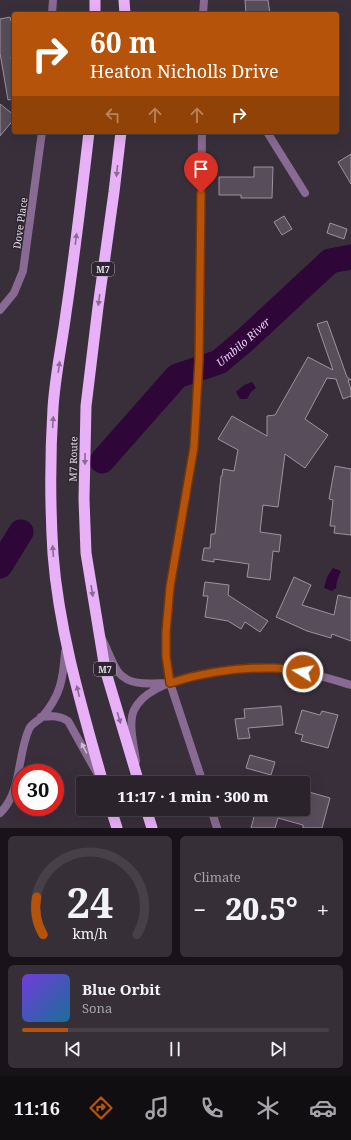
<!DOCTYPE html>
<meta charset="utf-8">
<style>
:root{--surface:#2a232c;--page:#362f38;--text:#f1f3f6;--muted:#a5a4a9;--line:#464048;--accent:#b45309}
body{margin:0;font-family:"Noto Serif",serif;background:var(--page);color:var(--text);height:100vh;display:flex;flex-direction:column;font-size:15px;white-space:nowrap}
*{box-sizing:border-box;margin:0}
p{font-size:13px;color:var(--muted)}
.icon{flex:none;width:22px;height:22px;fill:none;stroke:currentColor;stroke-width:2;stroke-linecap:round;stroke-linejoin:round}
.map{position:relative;height:828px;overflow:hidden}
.sheet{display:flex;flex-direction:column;gap:8px;padding:8px;background:#171318;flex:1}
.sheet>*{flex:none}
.top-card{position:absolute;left:12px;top:12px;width:327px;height:122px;border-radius:4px;box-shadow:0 4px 16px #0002,0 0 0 1px var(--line);background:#b45309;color:#fff;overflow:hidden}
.speed{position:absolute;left:12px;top:764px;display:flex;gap:8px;font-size:20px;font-weight:700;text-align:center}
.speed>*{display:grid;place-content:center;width:52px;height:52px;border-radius:50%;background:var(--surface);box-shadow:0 4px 16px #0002,0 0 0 1px var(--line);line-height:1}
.speed .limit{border:6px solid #d22;background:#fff;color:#111}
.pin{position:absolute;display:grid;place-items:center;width:34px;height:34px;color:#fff;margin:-41px -17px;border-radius:50% 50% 50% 0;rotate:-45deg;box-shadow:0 0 4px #0007}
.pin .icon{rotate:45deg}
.me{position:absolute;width:44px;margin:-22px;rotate:280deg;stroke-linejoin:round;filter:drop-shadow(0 0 3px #0008)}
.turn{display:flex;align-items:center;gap:14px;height:84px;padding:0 12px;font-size:18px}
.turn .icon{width:52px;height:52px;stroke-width:2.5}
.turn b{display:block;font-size:28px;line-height:34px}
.lanes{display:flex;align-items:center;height:38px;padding:0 12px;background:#0003;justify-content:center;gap:20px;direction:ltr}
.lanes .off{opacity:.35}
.big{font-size:30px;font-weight:800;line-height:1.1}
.sheet .tile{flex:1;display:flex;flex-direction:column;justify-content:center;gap:6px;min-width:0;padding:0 14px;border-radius:6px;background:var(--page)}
.sheet .dial{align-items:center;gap:0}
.dial svg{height:104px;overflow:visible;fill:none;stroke:var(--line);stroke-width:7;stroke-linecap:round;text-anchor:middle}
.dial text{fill:var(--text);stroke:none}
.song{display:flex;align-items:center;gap:12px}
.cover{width:48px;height:48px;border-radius:6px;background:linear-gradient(135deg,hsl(260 70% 55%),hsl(200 70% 35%))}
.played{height:4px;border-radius:2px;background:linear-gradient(90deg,var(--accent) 15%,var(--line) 15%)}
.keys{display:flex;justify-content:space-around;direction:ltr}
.heat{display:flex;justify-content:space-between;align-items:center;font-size:22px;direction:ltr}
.sheet .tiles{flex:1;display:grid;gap:8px;grid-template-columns:1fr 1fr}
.tile:last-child{grid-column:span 2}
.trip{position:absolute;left:76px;top:776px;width:234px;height:40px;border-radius:4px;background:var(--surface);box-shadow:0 4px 16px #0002,0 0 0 1px var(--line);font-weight:800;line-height:40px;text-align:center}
.tab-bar{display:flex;height:64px;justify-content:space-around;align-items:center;background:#110e12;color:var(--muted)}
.tab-bar .icon{width:28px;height:28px}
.tab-bar .active{color:var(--accent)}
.tab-bar b{font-size:18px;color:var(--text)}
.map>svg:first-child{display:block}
.water{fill:#2e0638}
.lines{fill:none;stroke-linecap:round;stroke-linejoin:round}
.river{stroke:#2e0638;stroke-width:25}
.building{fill:#584e5b;stroke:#9d92a1}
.minor{stroke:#896a92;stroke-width:8}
.trunk{stroke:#e8b0f7;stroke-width:11}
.oneway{fill:#8b6a94}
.oneway2{fill:#ccc0d0}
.route-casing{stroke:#753606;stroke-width:10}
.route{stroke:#b45309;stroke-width:7}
.labels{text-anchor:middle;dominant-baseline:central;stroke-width:3;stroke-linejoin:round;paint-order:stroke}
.shield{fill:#2e2531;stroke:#ada6af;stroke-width:1}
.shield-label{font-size:9px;font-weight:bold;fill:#e3dde5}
.street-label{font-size:10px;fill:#e3dde5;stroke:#2e2531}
.water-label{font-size:11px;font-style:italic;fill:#eecaf9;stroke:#2e2531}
</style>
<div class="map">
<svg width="351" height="828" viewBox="0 0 351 828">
<rect width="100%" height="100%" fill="#382f3b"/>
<path class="water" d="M252,382L256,388L251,392L247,399H240L236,392L244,385Z
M333,568L341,571L337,581L336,588L332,591L324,588L327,577Z"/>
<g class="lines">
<g class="river">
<path id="s1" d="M102,461L177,376L219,362L245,340L330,261L351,257"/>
<path d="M0,566L21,532"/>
</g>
</g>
<path class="building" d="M245,0H268L270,14H246Z
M10,17L12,24L14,23V56L11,57L14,72V99L8,100L0,53V19Z
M0,104L14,115V119L0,136Z
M351,154V184L338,162Z
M254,167H273L272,198H241V195H219V177H254Z
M284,216L292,229L282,235L274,222Z
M330,223L347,229L344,239L327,233Z
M327,321L347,377L351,380H348L351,390V396L343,399L336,379L327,378L305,419L328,435L305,468L285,454L278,507L263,505L260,532L281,535L279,552L273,551L270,580L247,577L249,564L214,559V562L202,560L204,548H210L211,534H215L221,476H222L223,469L234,471L238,450L218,439L232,416L267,436V416L275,415L308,357L333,370L317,324Z
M335,466L351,469V535L334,533L335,526H330L333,500L329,499Z
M294,577L311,585L302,605L334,615L338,595L351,598V641L332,634L331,638L307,631L276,617Z
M205,582L229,585L228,595L268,621L260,632L245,622L241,629L228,621L205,617L208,596H203Z
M281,706L283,725L248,728L250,738L238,739L235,719L245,718L244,709Z
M302,710L320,715L322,711L338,715L328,748L301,741L303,735L295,733Z
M250,755L275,762L271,775L246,768Z
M309,792L330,798L322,828H303V825L278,818L275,828H251L256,809H303V799L307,800Z"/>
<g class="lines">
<path class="minor" d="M52,14L53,0
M203,14L204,0
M202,132L199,360L194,447L170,587L166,632V656L170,683L203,783
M267,132L305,193
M0,310L14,293L23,271L42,132
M102,639C107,648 113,666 119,673C131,687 152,683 167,683
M41,717C52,716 59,715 68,721L97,773
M136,761C134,746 128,723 134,710C151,674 243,665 277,668C303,670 327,678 351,685
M211,809L217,828
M0,813C22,792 17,756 29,729C31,724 38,721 42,717C61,695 63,679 65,652"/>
<path class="trunk" d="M95,0V14
M124,0L125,14
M89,132C82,192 75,253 66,313C62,344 55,376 53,408C50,456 50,505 53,554C59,632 82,708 103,783
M121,132L114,192L98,307L86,406L84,499L86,553L105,669L139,783
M111,809L117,828
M146,809L152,828"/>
</g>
<defs><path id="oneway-solid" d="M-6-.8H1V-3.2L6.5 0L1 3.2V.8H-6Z"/></defs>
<g class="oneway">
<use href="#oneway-solid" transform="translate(117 171) rotate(96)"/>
<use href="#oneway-solid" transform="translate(76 239) rotate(-83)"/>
<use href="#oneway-solid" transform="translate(99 300) rotate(98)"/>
<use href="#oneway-solid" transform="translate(59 367) rotate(-82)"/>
<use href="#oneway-solid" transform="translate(53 422) rotate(-87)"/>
<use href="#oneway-solid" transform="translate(85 459) rotate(91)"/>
<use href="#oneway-solid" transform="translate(53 551) rotate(-94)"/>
<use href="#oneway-solid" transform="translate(92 591) rotate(81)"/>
<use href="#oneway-solid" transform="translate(78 691) rotate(-103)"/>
<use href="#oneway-solid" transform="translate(119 718) rotate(73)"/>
</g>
<use class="oneway2" href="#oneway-solid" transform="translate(84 748) rotate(-118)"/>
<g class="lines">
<g class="route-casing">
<path id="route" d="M201,193L199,360L194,447L170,587L166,632V656L170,683C205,672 240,667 276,668C285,668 294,671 303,672"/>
</g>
<use href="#route" class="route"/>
</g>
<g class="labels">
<g class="shield">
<rect x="92" y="262" width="22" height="14" rx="3"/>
<rect x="94" y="662" width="22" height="14" rx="3"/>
</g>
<g class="shield-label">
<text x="103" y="269">M7</text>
<text x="105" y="669">M7</text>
</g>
<g class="street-label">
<text transform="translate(20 223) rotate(-82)">Dove Place</text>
<text transform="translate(73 459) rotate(-89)">M7 Route</text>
</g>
<g class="water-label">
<text stroke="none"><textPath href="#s1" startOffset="189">Umbilo River</textPath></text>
</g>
</g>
</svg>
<div class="speed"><div class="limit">30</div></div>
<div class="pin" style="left:201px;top:193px;background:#d93025"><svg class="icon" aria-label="arrive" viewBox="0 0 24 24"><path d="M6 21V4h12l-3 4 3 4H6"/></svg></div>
<svg class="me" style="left:303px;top:672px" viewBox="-20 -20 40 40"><circle r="17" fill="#b45309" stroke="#fff" stroke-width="3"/><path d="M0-11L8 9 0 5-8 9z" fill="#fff"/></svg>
<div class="trip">11:17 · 1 min · 300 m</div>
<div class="top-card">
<div class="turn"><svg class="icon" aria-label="right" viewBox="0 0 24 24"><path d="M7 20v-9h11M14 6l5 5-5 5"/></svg><div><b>60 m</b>Heaton Nicholls Drive</div></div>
<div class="lanes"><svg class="icon off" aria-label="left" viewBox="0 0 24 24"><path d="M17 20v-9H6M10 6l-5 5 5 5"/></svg><svg class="icon off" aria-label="ahead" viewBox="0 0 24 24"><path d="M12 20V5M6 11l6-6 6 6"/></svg><svg class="icon off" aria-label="ahead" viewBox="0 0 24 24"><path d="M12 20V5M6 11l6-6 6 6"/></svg><svg class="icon" aria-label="right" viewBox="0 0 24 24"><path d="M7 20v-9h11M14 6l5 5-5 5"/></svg></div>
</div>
</div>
<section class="sheet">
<div class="tiles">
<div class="tile dial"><svg viewBox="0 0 100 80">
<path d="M14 69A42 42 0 1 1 86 69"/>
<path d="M14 69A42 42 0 0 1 9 40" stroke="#b45309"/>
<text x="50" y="56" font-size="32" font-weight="700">24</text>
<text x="50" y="72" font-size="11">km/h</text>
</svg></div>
<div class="tile"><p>Climate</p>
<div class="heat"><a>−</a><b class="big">20.5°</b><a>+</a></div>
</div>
<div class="tile">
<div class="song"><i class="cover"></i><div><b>Blue Orbit</b><p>Sona</p></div></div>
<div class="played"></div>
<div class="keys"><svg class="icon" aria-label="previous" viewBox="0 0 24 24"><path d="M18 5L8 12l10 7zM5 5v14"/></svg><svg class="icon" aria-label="pause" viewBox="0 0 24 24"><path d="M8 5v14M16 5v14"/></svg><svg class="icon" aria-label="next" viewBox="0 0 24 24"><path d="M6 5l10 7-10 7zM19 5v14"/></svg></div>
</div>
</div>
</section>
<nav class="tab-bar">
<b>11:16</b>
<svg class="icon active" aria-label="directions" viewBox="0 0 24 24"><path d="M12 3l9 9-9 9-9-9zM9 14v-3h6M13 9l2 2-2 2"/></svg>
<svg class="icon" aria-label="music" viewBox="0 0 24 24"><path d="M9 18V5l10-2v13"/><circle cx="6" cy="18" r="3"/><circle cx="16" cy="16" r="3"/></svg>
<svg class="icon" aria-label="phone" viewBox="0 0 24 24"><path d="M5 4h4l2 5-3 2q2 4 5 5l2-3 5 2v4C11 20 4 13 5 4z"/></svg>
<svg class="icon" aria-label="climate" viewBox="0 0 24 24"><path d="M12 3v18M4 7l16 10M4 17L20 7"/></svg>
<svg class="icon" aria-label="car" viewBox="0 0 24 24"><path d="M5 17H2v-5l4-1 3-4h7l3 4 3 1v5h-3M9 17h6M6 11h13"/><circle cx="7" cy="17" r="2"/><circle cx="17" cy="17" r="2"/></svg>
</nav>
